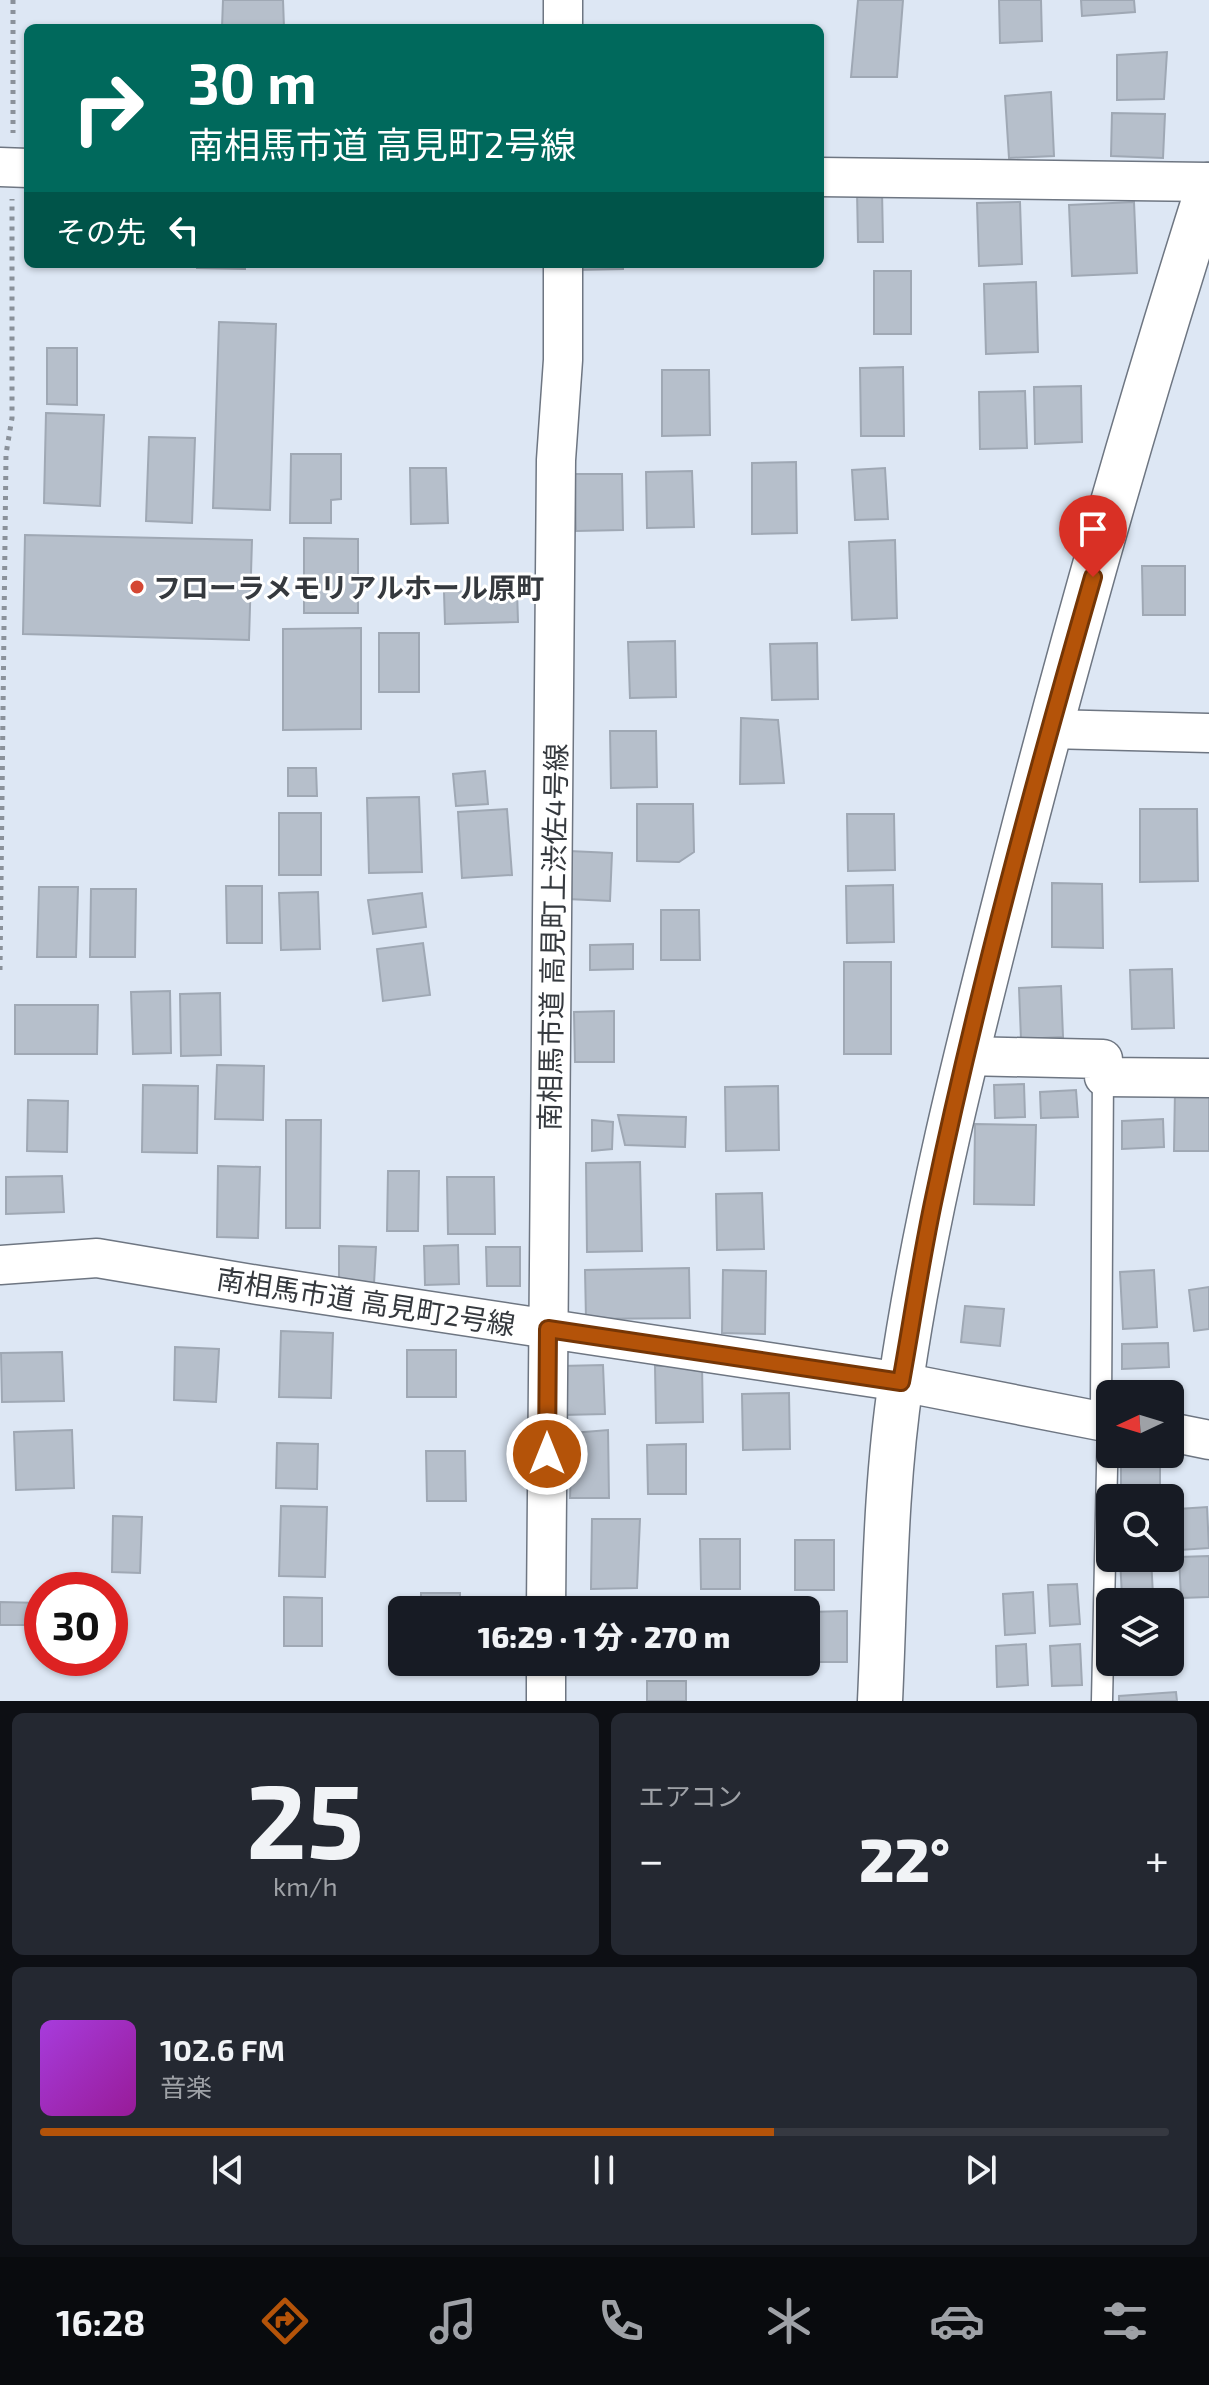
<!DOCTYPE html>
<html lang="ja">
<meta charset="utf-8">
<style>
:root{--surface:#171b24;--page:#242831;--text:#f1f3f6;--muted:#9ea1a6;--line:#363941;--accent:#b45309}
body{margin:0;font-family:"Exo 2","Noto Sans JP",sans-serif;background:var(--page);color:var(--text);height:100vh;display:flex;flex-direction:column;font-size:30px;white-space:nowrap}
*{box-sizing:border-box;margin:0}
p{font-size:26px;color:var(--muted)}
.icon{flex:none;width:44px;height:44px;fill:none;stroke:currentColor;stroke-width:2;stroke-linecap:round;stroke-linejoin:round}
.map{position:relative;height:1701px;overflow:hidden}
.panel{display:flex;flex-direction:column;gap:12px;padding:12px;background:#0d0f14;flex:1}
.panel>*{flex:none}
.hud{position:absolute;left:24px;top:24px;width:800px;height:244px;border-radius:12px;box-shadow:0 2px 6px #0004;background:#00695c;color:#fff;overflow:hidden}
.needle{width:52px;rotate:266deg}
.buttons{position:absolute;left:1096px;top:1380px;display:grid;gap:16px}
.buttons a{display:grid;place-items:center;width:88px;height:88px;border-radius:12px;background:var(--surface);box-shadow:0 2px 6px #0004;font-size:40px}
.speed{position:absolute;left:24px;top:1572px;display:flex;gap:16px;font-size:40px;font-weight:700;text-align:center}
.speed>*{display:grid;place-content:center;width:104px;height:104px;border-radius:50%;background:var(--surface);box-shadow:0 2px 6px #0004;line-height:1}
.speed .limit{border:12px solid #d22;background:#fff;color:#111}
.pin{position:absolute;display:grid;place-items:center;width:68px;height:68px;color:#fff;margin:-82px -34px;border-radius:50% 50% 50% 0;rotate:-45deg;box-shadow:0 0 8px #0007}
.pin .icon{rotate:45deg}
.me{position:absolute;width:88px;margin:-44px;rotate:0deg;stroke-linejoin:round;filter:drop-shadow(0 0 6px #0008)}
.turn{display:flex;align-items:center;gap:28px;height:168px;padding:0 32px;font-size:36px}
.turn .icon{width:104px;height:104px;stroke-width:2.5}
.turn b{display:block;font-size:56px;line-height:68px}
.then{display:flex;align-items:center;height:76px;padding:0 32px;background:#0003;gap:16px;font-size:30px}
.big{font-size:60px;font-weight:800;line-height:1.1}
.panel .widget{flex:1;display:flex;flex-direction:column;justify-content:center;gap:12px;min-width:0;padding:0 28px;border-radius:12px;background:var(--page)}
.panel .dial{align-items:center;gap:0}
.dial b{font-size:104px;line-height:1}
.song{display:flex;align-items:center;gap:24px}
.cover{width:96px;height:96px;border-radius:12px;background:linear-gradient(135deg,hsl(280 70% 55%),hsl(300 70% 35%))}
.played{height:8px;border-radius:4px;background:linear-gradient(90deg,var(--accent) 65%,var(--line) 65%)}
.keys{display:flex;justify-content:space-around;direction:ltr}
.heat{display:flex;justify-content:space-between;align-items:center;font-size:44px;direction:ltr}
.panel .tiles{flex:1;display:grid;gap:12px;grid-template-columns:1fr 1fr}
.widget:last-child{grid-column:span 2}
.trip{position:absolute;left:388px;top:1596px;width:432px;height:80px;border-radius:12px;background:var(--surface);box-shadow:0 2px 6px #0004;font-weight:800;line-height:80px;text-align:center}
.dock{display:flex;height:128px;justify-content:space-around;align-items:center;background:#090b0e;color:var(--muted)}
.dock .icon{width:56px;height:56px}
.dock .active{color:var(--accent)}
.dock b{font-size:36px;color:var(--text)}
.map>svg:first-child{display:block}
.building{fill:#b6bfcb;stroke:#9fa8b4;stroke-width:2}
.lines{fill:none;stroke-linecap:round;stroke-linejoin:round}
.lane-casing{stroke:#6e7682;stroke-width:23}
.street-casing{stroke:#6e7682;stroke-width:41}
.secondary-casing{stroke:#6e7682;stroke-width:47}
.path{stroke:#8a919a;stroke-width:5;stroke-dasharray:4 6;stroke-linecap:butt}
.lane{stroke:#fff;stroke-width:20}
.street{stroke:#fff;stroke-width:38}
.secondary{stroke:#fff;stroke-width:44}
.route-casing{stroke:#753606;stroke-width:20}
.route{stroke:#b45309;stroke-width:14}
.poi-dot{fill:#d44733;stroke:#fff;stroke-width:3}
.labels{text-anchor:middle;dominant-baseline:central;stroke-width:6;stroke-linejoin:round;paint-order:stroke}
.poi-label{font-size:28px;font-weight:bold;fill:#35393e;stroke:#fff;text-anchor:start}
.street-label{font-size:28px;fill:#35393e;stroke:#fff}
</style>
<div class="map">
<svg width="1209" height="1701" viewBox="0 0 1209 1701">
<rect width="100%" height="100%" fill="#dde7f4"/>
<path class="building" d="M223,0H283L284,28H222Z
M858,0H903L897,77H851Z
M999,0H1041L1042,41L1000,43Z
M1081,0H1134L1135,12L1082,16Z
M1167,52L1164,99L1117,100V55Z
M1051,92L1054,156L1009,158L1005,96Z
M1112,113L1165,114L1163,158L1111,156Z
M857,191H882L883,242H858Z
M1020,202L1022,264L979,266L977,203Z
M1134,202L1137,273L1072,276L1069,205Z
M197,264H245V269L197,268Z
M576,264H623V269L576,270Z
M874,271H911V334H874Z
M1036,282L1038,352L986,354L984,284Z
M219,322L276,324L270,510L213,508Z
M47,348H77V405L47,404Z
M903,367L904,436H861L860,368Z
M662,370H709L710,435L662,436Z
M1081,386L1082,442L1035,444L1034,387Z
M1025,391L1027,448L980,449L979,392Z
M46,413L104,415L100,506L44,503Z
M149,437L195,438L192,523L146,521Z
M291,454H341V499L331,500V523H290Z
M796,462L797,533L752,534V463Z
M410,468H446L448,523L411,524Z
M885,468L888,519L855,520L852,470Z
M692,471L694,527L647,528L646,472Z
M575,474H622L623,530L576,531Z
M25,535L252,540L249,640L23,634Z
M304,538L358,539V613H304Z
M895,540L897,618L852,620L849,542Z
M1142,566H1185V615H1143Z
M517,590L518,622L445,624L444,592Z
M361,628V729L283,730V629Z
M379,633H419V692H379Z
M675,641L676,697L630,698L628,642Z
M817,643L818,699L772,700L770,644Z
M741,718L778,720L784,783L740,784Z
M610,731H656L657,787L611,788Z
M288,768H316L317,796H288Z
M485,771L488,804L456,806L453,774Z
M419,797L422,872L369,873L367,798Z
M637,804H693L694,852L679,862L637,861Z
M507,809L512,875L462,878L458,812Z
M1140,809H1197L1198,881L1140,882Z
M279,813H321V875H279Z
M847,814H894L895,870L848,871Z
M569,851L612,853L610,901L567,899Z
M1052,883L1102,884L1103,948L1052,947Z
M893,885L894,942L847,943L846,886Z
M226,886H262V943H227Z
M39,887H78L76,957H37Z
M91,889H136L135,957H90Z
M318,892L320,949L281,950L279,893Z
M422,893L426,927L373,934L368,900Z
M661,910H699L700,960H661Z
M423,943L430,995L383,1001L377,949Z
M633,944V969L590,970V945Z
M844,962H891V1054H844Z
M1172,969L1174,1028L1132,1029L1130,970Z
M1061,986L1063,1037L1021,1039L1019,988Z
M170,991L171,1053L133,1054L131,992Z
M220,993L221,1055L181,1056L180,994Z
M15,1005H98L97,1054H15Z
M614,1011V1062H575L574,1012Z
M217,1065L264,1066L263,1120L215,1119Z
M1024,1084L1025,1117L995,1118L994,1085Z
M143,1085L198,1086L197,1153L142,1152Z
M778,1086L779,1150L726,1151L725,1087Z
M1076,1090L1078,1117L1041,1118L1040,1092Z
M1175,1090L1209,1091V1151H1174Z
M28,1100L68,1101L67,1152L27,1151Z
M618,1115L686,1117L685,1147L625,1145Z
M1163,1119L1164,1147L1122,1149V1121Z
M286,1120H321L320,1228H286Z
M592,1120L613,1122L612,1149L592,1151Z
M975,1124L1036,1125L1034,1205L974,1204Z
M640,1162L642,1251L587,1252L586,1163Z
M218,1166L260,1167L258,1238L217,1237Z
M388,1171H419L418,1231H387Z
M62,1176L64,1212L6,1214V1177Z
M447,1177H494L495,1234H448Z
M762,1193L764,1249L717,1250L716,1194Z
M458,1245L459,1284L425,1285L424,1246Z
M339,1246L376,1247L374,1284H339Z
M486,1247H520V1286H487Z
M689,1268L690,1318L586,1319L585,1270Z
M723,1270L766,1271L765,1334L722,1333Z
M1154,1270L1157,1327L1123,1329L1120,1272Z
M1209,1287V1329L1194,1331L1189,1290Z
M965,1306L1004,1309L1000,1346L961,1342Z
M281,1331L333,1333L331,1398L279,1397Z
M1168,1343L1169,1367L1122,1369V1344Z
M175,1347L219,1349L216,1402L174,1400Z
M407,1350H456V1397H407Z
M62,1352L64,1401L2,1402L1,1353Z
M603,1365L605,1414L562,1415L561,1366Z
M702,1365L703,1422L656,1423L655,1366Z
M789,1393L790,1449L743,1450L742,1394Z
M72,1430L74,1488L16,1490L14,1432Z
M608,1430L609,1498H570L572,1433Z
M277,1443L318,1444L317,1489L276,1488Z
M686,1444V1494H648L647,1445Z
M426,1451H465L466,1501H427Z
M1121,1454H1160V1498H1121Z
M281,1506L327,1507L325,1577L279,1576Z
M1207,1507L1209,1548L1180,1550L1178,1509Z
M113,1516L142,1517L140,1573L112,1572Z
M592,1519H640L637,1588L591,1589Z
M700,1539H740V1589H701Z
M795,1540H834V1590H795Z
M1209,1556V1597L1181,1598L1179,1557Z
M1120,1558H1151L1153,1595L1122,1597Z
M1077,1584L1080,1624L1050,1626L1048,1585Z
M1033,1592L1035,1633L1005,1635L1003,1594Z
M421,1593H460V1610H421Z
M284,1597L322,1598V1646H284Z
M0,1602L42,1603V1625H0Z
M699,1606H746V1610H699Z
M847,1611V1662H809L808,1612Z
M1026,1644L1028,1685L997,1687L996,1646Z
M1080,1644L1082,1685L1052,1686L1050,1646Z
M589,1662H635L636,1671L589,1672Z
M647,1681H686V1701H647Z
M1176,1692L1177,1701H1119V1696Z"/>
<g class="lines">
<g class="lane-casing">
<path id="lane" d="M1102,1701L1108,1422L1101,1408L1103,1070"/>
</g>
<g class="street-casing">
<path id="street" d="M563,28V0
M0,167L28,168
M820,177L1209,182
M1049,729L1209,733
M965,1056L1103,1059
M1104,1077L1209,1078
M0,1265L97,1258L258,1285L901,1382L1110,1423
M1170,1432L1209,1440
M546,1610L556,460L563,360V264
M546,1701V1662"/>
</g>
<g class="secondary-casing">
<path id="secondary" d="M880,1701C885,1594 885,1487 901,1381C926,1208 970,1039 1013,870C1072,640 1137,411 1209,185"/>
</g>
<path class="path" d="M13,0V133
M0,970L6,454L12,418V199"/>
<use href="#lane" class="lane"/>
<use href="#street" class="street"/>
<use href="#secondary" class="secondary"/>
</g>
<g class="lines">
<g class="route-casing">
<path id="route" d="M547,1454L548,1329L901,1382C912,1321 921,1259 934,1198C978,989 1034,782 1093,577"/>
</g>
<use href="#route" class="route"/>
</g>
<circle class="poi-dot" cx="137" cy="587" r="8"/>
<g class="labels">
<g class="poi-label">
<text x="153" y="587">フローラメモリアルホール原町</text>
</g>
<g class="street-label">
<text transform="translate(552 937) rotate(-89)">南相馬市道 高見町上渋佐4号線</text>
<text transform="translate(366 1301) rotate(9)">南相馬市道 高見町2号線</text>
</g>
</g>
</svg>
<div class="buttons">
<a><svg class="needle" viewBox="-14 -14 28 28"><path d="M0-13l5 13h-10z" fill="#e53935"/><path d="M0 13l5-13h-10z" fill="#9ea1a6"/></svg></a>
<a><svg class="icon" aria-label="search" viewBox="0 0 24 24"><circle cx="10" cy="10" r="6"/><path d="M15 15l6 6"/></svg></a>
<a><svg class="icon" aria-label="layers" viewBox="0 0 24 24"><path d="M12 4l9 5-9 5-9-5zM3 14l9 5 9-5"/></svg></a>
</div>
<div class="speed"><div class="limit">30</div></div>
<div class="pin" style="left:1093px;top:577px;background:#d93025"><svg class="icon" aria-label="arrive" viewBox="0 0 24 24"><path d="M6 21V4h12l-3 4 3 4H6"/></svg></div>
<svg class="me" style="left:547px;top:1454px" viewBox="-20 -20 40 40"><circle r="17" fill="#b45309" stroke="#fff" stroke-width="3"/><path d="M0-11L8 9 0 5-8 9z" fill="#fff"/></svg>
<div class="trip">16:29 · 1 分 · 270 m</div>
<div class="hud">
<div class="turn"><svg class="icon" aria-label="right" viewBox="0 0 24 24"><path d="M7 20v-9h11M14 6l5 5-5 5"/></svg><div><b>30 m</b>南相馬市道 高見町2号線</div></div>
<div class="then">その先<svg class="icon" aria-label="left" viewBox="0 0 24 24"><path d="M17 20v-9H6M10 6l-5 5 5 5"/></svg></div>
</div>
</div>
<section class="panel">
<div class="tiles">
<div class="widget dial"><b>25</b><p>km/h</p></div>
<div class="widget"><p>エアコン</p>
<div class="heat"><a>−</a><b class="big">22°</b><a>+</a></div>
</div>
<div class="widget">
<div class="song"><i class="cover"></i><div><b>102.6 FM</b><p>音楽</p></div></div>
<div class="played"></div>
<div class="keys"><svg class="icon" aria-label="previous" viewBox="0 0 24 24"><path d="M18 5L8 12l10 7zM5 5v14"/></svg><svg class="icon" aria-label="pause" viewBox="0 0 24 24"><path d="M8 5v14M16 5v14"/></svg><svg class="icon" aria-label="next" viewBox="0 0 24 24"><path d="M6 5l10 7-10 7zM19 5v14"/></svg></div>
</div>
</div>
</section>
<nav class="dock">
<b>16:28</b>
<svg class="icon active" aria-label="directions" viewBox="0 0 24 24"><path d="M12 3l9 9-9 9-9-9zM9 14v-3h6M13 9l2 2-2 2"/></svg>
<svg class="icon" aria-label="music" viewBox="0 0 24 24"><path d="M9 18V5l10-2v13"/><circle cx="6" cy="18" r="3"/><circle cx="16" cy="16" r="3"/></svg>
<svg class="icon" aria-label="phone" viewBox="0 0 24 24"><path d="M5 4h4l2 5-3 2q2 4 5 5l2-3 5 2v4C11 20 4 13 5 4z"/></svg>
<svg class="icon" aria-label="climate" viewBox="0 0 24 24"><path d="M12 3v18M4 7l16 10M4 17L20 7"/></svg>
<svg class="icon" aria-label="car" viewBox="0 0 24 24"><path d="M5 17H2v-5l4-1 3-4h7l3 4 3 1v5h-3M9 17h6M6 11h13"/><circle cx="7" cy="17" r="2"/><circle cx="17" cy="17" r="2"/></svg>
<svg class="icon" aria-label="filters" viewBox="0 0 24 24"><path d="M4 7h16M4 17h16"/><circle cx="9" cy="7" r="2"/><circle cx="15" cy="17" r="2"/></svg>
</nav>
